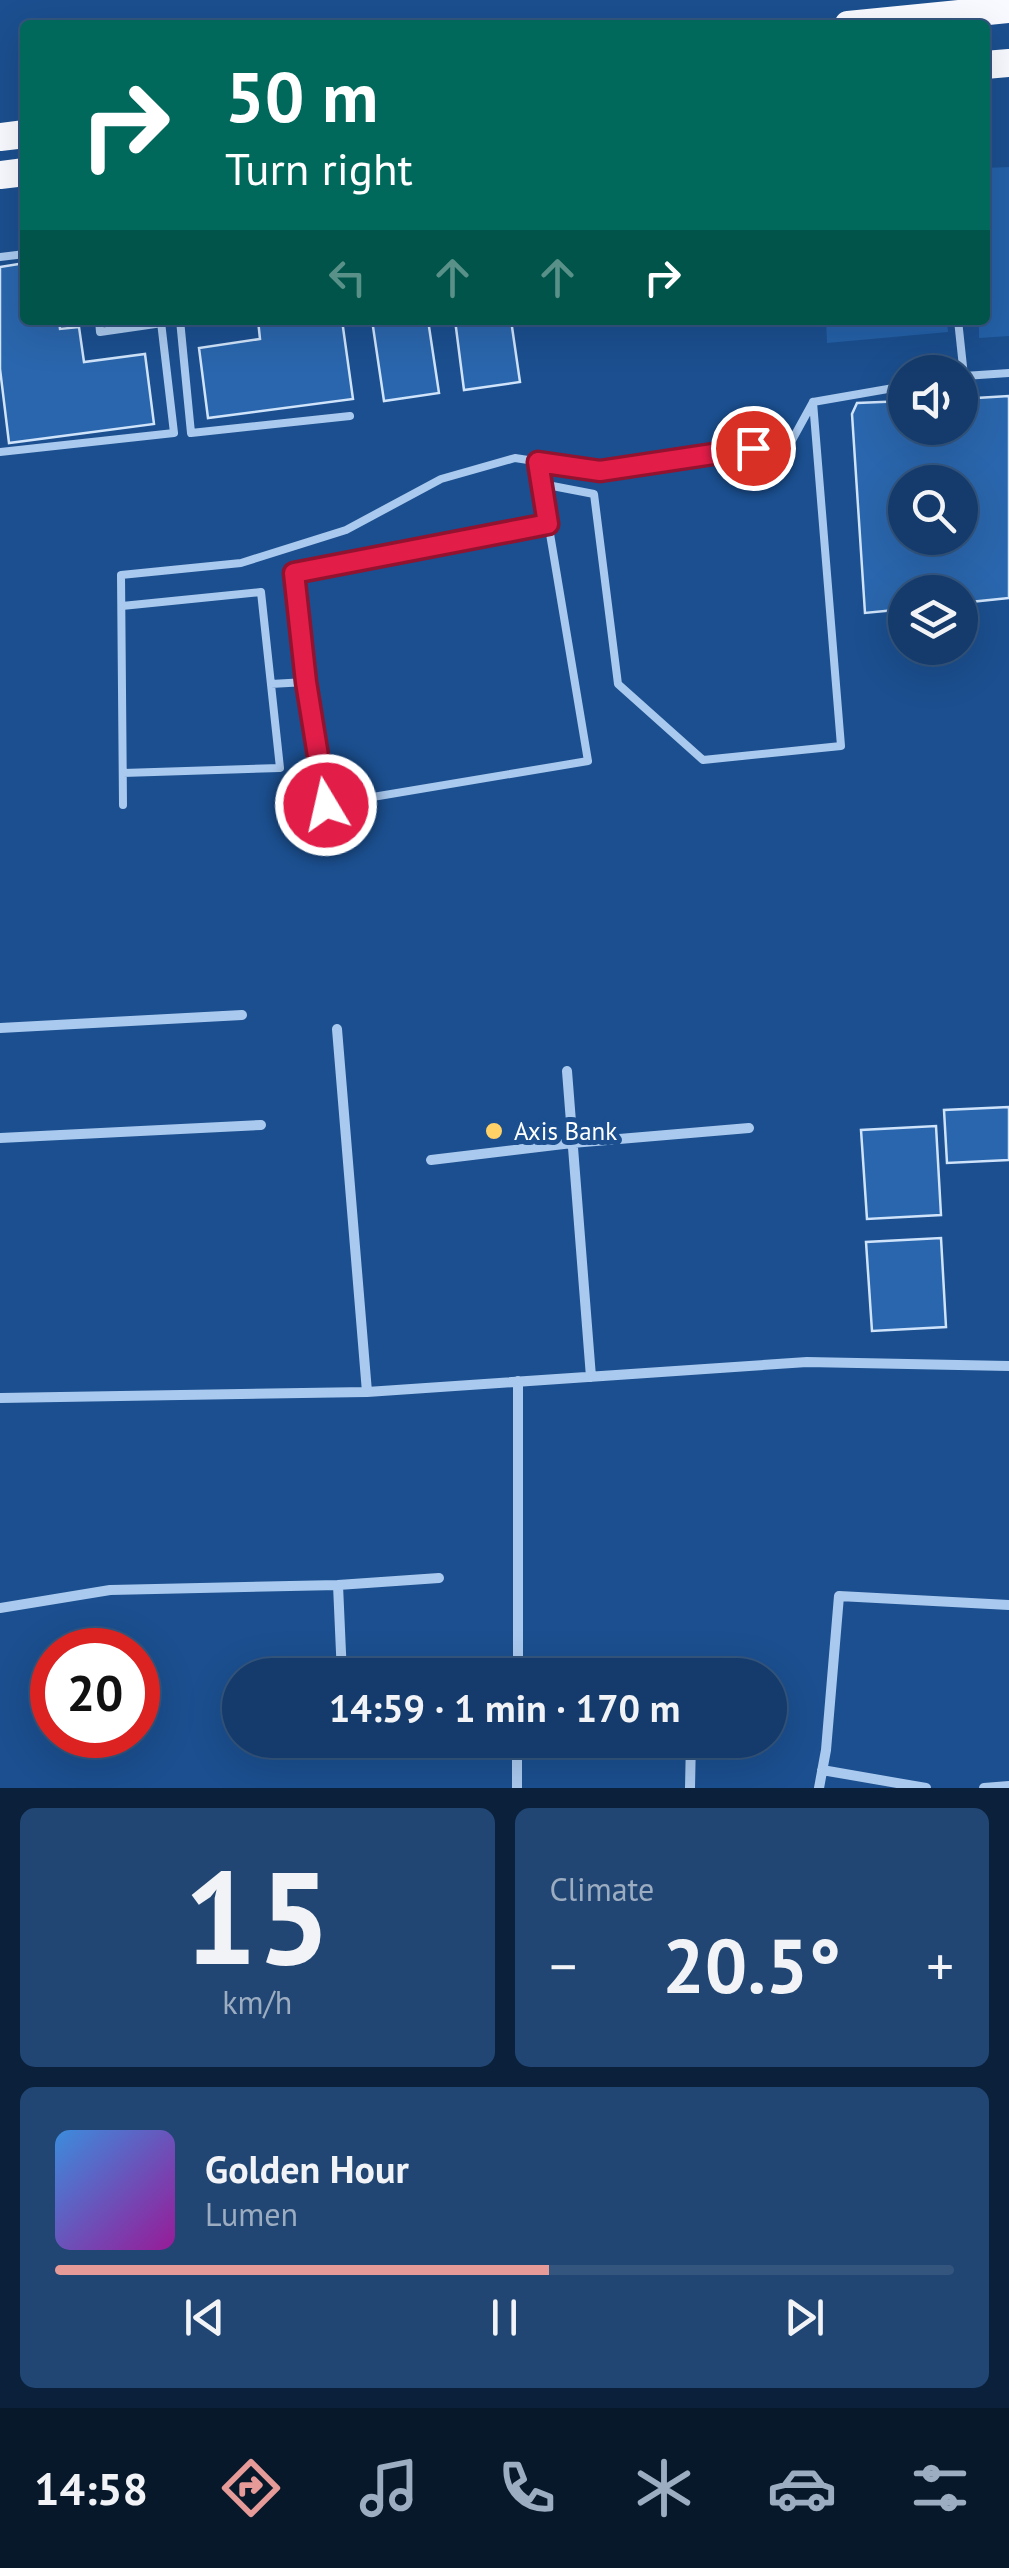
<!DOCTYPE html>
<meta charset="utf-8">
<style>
:root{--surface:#143b6b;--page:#214673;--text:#f1f3f6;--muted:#9dadc1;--line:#33557e;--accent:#e69b98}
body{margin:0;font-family:"PT Sans",sans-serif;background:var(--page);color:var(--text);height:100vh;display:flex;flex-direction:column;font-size:38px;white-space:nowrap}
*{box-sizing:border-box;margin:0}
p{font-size:32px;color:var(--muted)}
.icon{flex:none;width:55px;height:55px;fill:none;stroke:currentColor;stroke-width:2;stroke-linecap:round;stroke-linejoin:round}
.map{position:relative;height:1788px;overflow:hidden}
.sheet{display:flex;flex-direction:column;gap:20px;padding:20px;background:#0b203b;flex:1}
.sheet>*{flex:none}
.banner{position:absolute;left:20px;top:20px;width:970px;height:305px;border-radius:10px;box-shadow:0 10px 40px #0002,0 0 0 2px var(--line);background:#00695c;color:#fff;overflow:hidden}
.tools{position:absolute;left:888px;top:355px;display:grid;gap:20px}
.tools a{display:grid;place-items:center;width:90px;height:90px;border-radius:50%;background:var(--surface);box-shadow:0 10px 40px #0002,0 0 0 2px var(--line);font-size:50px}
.speed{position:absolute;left:30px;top:1628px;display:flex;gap:20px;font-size:50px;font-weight:700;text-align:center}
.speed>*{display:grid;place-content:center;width:130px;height:130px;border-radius:50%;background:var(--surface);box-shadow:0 10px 40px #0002,0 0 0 2px var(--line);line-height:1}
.speed .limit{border:15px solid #d22;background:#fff;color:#111}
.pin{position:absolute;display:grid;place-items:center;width:85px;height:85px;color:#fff;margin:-42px;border:5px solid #fff;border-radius:50%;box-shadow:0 2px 10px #0007}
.me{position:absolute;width:110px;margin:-55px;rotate:351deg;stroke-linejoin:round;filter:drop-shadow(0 0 8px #0008)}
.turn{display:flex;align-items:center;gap:35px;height:210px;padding:0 40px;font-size:45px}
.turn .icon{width:130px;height:130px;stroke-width:2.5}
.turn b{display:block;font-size:70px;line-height:85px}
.lanes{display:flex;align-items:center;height:95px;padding:0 40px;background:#0003;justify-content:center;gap:50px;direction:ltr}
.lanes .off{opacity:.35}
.big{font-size:75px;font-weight:700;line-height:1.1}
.sheet .widget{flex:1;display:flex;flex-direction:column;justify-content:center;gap:15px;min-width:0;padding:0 35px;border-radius:15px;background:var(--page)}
.sheet .dial{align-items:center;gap:0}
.dial b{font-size:130px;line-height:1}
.song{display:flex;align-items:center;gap:30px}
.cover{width:120px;height:120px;border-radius:15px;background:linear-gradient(135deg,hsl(210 70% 55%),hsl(300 70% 35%))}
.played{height:10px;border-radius:5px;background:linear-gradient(90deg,var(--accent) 55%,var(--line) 55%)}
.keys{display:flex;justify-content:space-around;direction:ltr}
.heat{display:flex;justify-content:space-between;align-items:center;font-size:55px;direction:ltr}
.sheet .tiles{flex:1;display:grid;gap:20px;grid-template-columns:1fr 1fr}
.widget:last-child{grid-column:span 2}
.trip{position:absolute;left:222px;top:1658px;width:565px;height:100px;border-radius:50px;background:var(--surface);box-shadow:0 10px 40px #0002,0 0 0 2px var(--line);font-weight:700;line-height:100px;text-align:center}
.menu{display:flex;height:160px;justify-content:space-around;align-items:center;background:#08182b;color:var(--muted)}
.menu .icon{width:70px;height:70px}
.menu .on{color:var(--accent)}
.menu b{font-size:45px;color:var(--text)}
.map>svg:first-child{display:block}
.green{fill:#2461a8}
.building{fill:#2a66ad;stroke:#cfe3fa;stroke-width:2.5;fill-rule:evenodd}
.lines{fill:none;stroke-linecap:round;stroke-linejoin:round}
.service{stroke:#a9c9ee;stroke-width:8}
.minor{stroke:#a9c9ee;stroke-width:10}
.trunk{stroke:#f8faff;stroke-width:28}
.route-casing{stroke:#92132f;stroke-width:25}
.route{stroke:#e11d48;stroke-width:18}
.poi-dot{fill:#ffd166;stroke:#1b4f8f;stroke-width:4}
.labels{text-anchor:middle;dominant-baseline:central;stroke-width:10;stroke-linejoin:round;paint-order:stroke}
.poi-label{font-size:25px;fill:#fff;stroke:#1b4f8f;text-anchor:start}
</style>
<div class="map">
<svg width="1009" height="1788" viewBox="0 0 1009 1788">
<rect width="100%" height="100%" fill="#1b4f8f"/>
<path class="green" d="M1009,167V336L979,338V320H985V168Z
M826,320H947L948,332L827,343Z"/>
<path class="building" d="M25,263V320H59L60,329L79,327L84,362L145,354L154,424L9,443L0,369V267Z
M258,320H342L353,399L208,418L199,348L260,339Z
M372,320H428L439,393L384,401Z
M455,320H511L520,382L464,390Z
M1009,396V598L960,603V592H905V609L865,613L852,414L857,403L905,401V428H960V399ZM905,482H960V538H905Z
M1009,1107V1160L947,1163L944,1110Z
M936,1126L941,1215L867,1219L861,1130Z
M941,1238L946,1327L872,1331L866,1242Z"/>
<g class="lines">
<path class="service" d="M0,257L25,254
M99,320L100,332L183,320
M180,320L191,433L350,416
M958,320L964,376L960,377
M964,376L1009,373
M813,402L905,386
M0,452L174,433L161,322
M538,462L588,761L325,805L306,682L294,573L548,524
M542,484L594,494L618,684L703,760L841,746L813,402
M122,606L261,592L280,768L123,773
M271,684L306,682
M123,805L121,575L241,563L346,530L441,479L515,458L600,471L791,442L813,402"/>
<path class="minor" d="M0,1028L242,1015
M337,1029L367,1392
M567,1071L591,1377
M0,1138L261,1125
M431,1160L572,1143L749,1128
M0,1398L367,1392L807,1362L1009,1366
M338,1585L439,1578
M0,1608L110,1590L338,1585L342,1675
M518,1675V1381
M822,1770L926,1788
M517,1788V1740
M690,1788L691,1740
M819,1788L826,1750L839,1596L1009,1605
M984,1788L1009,1786"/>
<path class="trunk" d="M848,25L1009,9
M985,65L1009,63
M0,137L25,134
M0,175L25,172"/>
</g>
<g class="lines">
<g class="route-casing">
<path id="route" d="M326,805L306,682L294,573L548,524L538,462L600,471L753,448"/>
</g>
<use href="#route" class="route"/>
</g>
<circle class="poi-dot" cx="494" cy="1131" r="10"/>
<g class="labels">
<g class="poi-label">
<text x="514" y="1131">Axis Bank</text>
</g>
</g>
</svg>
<div class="tools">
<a><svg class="icon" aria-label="sound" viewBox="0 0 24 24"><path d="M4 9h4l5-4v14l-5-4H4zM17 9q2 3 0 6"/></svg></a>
<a><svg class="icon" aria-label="search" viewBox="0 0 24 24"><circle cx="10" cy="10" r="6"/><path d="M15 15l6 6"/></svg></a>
<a><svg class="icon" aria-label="layers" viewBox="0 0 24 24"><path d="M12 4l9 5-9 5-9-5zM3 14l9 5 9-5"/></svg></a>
</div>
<div class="speed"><div class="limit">20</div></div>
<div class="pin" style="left:753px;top:448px;background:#d93025"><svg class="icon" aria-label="arrive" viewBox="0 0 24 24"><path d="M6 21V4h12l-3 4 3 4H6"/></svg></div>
<svg class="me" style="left:326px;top:805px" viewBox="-20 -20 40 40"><circle r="17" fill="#e11d48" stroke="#fff" stroke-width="3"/><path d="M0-11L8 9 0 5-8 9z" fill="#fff"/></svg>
<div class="trip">14:59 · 1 min · 170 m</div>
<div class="banner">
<div class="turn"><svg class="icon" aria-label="right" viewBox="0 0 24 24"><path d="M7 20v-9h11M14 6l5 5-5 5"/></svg><div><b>50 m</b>Turn right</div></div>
<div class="lanes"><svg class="icon off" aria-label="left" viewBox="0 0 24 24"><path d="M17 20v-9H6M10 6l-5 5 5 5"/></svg><svg class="icon off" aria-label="ahead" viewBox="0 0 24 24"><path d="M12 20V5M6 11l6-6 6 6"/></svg><svg class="icon off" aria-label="ahead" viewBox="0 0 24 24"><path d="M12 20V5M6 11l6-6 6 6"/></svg><svg class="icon" aria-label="right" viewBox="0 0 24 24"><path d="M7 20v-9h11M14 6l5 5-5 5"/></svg></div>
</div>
</div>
<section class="sheet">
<div class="tiles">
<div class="widget dial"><b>15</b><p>km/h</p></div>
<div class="widget"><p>Climate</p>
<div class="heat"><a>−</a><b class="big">20.5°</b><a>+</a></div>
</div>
<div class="widget">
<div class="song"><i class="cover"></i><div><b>Golden Hour</b><p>Lumen</p></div></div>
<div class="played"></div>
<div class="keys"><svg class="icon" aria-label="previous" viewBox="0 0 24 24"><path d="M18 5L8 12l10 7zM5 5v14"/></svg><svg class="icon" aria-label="pause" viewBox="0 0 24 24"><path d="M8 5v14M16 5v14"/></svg><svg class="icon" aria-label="next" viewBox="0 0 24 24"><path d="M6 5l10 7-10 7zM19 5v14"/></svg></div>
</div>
</div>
</section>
<nav class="menu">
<b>14:58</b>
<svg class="icon on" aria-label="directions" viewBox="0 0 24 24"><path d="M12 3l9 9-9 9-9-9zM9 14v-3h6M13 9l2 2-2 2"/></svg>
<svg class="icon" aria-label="music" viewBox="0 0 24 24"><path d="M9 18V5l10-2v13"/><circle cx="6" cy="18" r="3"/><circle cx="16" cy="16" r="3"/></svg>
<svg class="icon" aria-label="phone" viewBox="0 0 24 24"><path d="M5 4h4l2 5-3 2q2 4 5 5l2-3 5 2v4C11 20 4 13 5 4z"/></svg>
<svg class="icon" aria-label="climate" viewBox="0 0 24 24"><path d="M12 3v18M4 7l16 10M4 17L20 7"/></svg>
<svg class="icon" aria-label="car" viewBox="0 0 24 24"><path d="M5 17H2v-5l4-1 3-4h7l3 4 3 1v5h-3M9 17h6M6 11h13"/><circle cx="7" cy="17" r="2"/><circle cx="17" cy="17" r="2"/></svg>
<svg class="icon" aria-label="filters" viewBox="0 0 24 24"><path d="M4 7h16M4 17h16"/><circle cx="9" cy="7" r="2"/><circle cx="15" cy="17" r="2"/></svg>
</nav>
